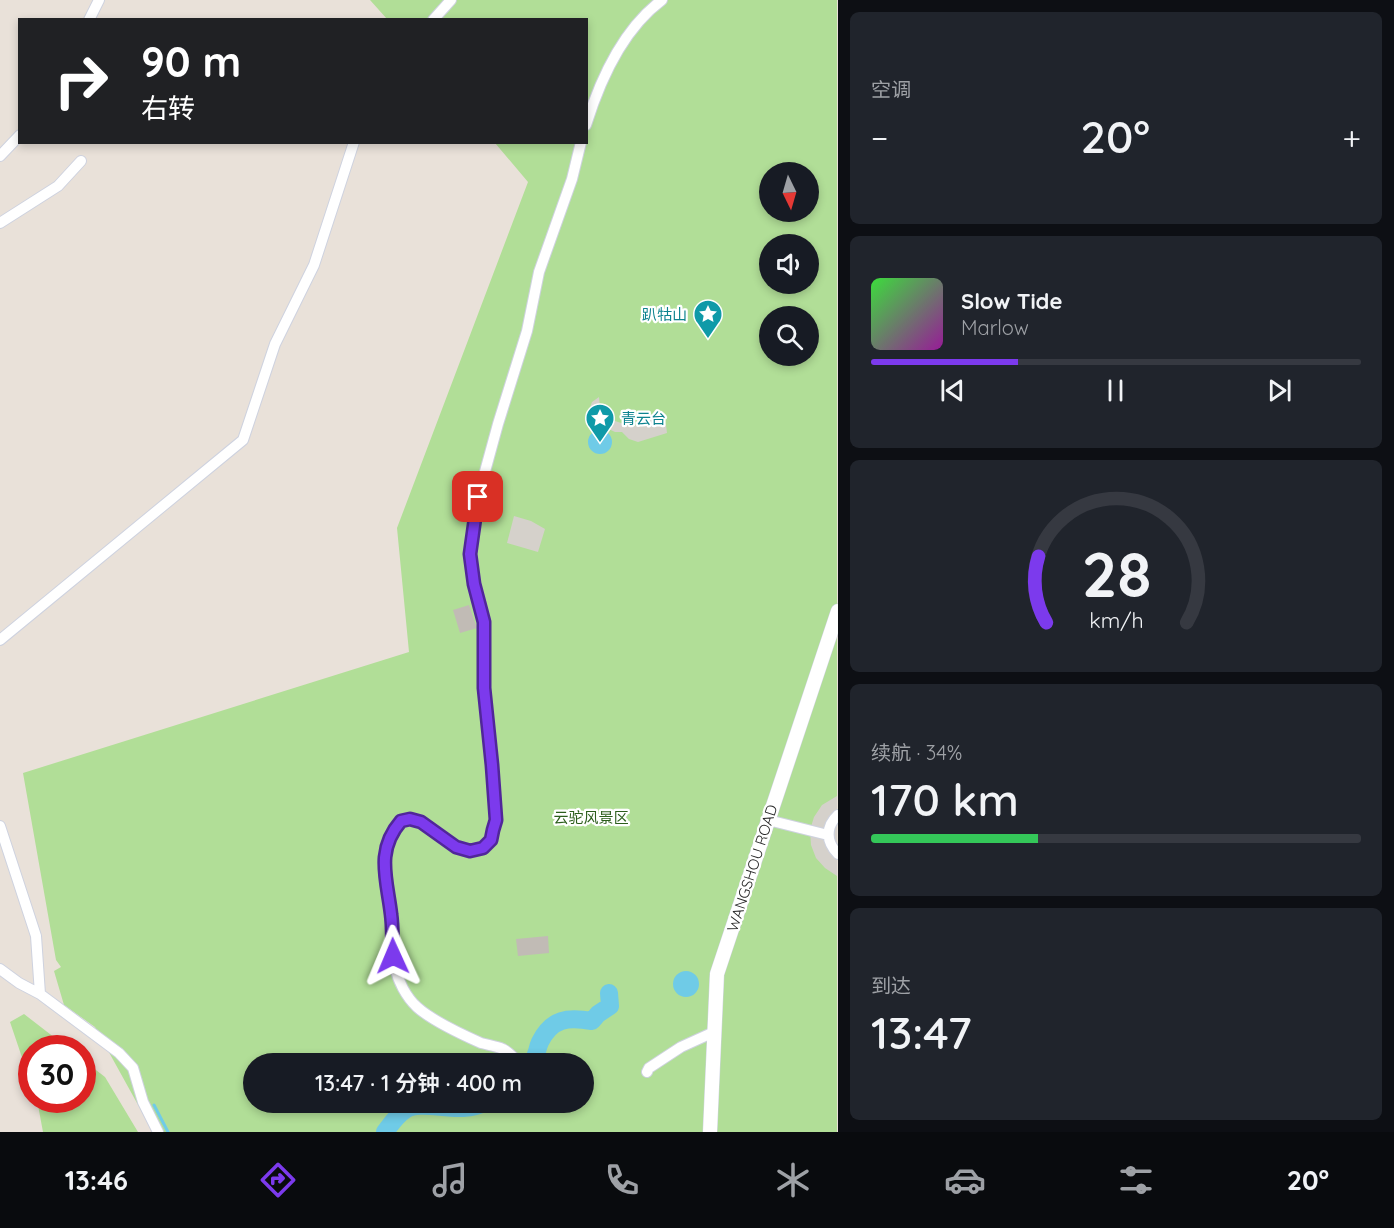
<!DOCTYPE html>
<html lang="zh">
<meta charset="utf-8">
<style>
:root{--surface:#171b24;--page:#20242c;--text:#f1f3f6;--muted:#9ea1a6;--line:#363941;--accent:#7c3aed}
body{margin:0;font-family:Quicksand,"Noto Sans SC",sans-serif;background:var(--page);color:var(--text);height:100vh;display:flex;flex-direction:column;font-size:22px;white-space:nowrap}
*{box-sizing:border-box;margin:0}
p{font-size:20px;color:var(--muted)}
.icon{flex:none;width:33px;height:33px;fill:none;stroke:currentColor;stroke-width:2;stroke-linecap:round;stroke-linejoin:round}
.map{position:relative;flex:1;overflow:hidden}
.side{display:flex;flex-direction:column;gap:12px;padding:12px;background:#0d0f14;width:556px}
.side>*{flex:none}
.hud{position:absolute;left:18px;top:18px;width:570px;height:126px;border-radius:0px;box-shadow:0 3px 9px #0003;background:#202124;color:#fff;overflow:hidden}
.needle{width:39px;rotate:175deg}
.tools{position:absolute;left:759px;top:162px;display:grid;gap:12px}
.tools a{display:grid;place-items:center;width:60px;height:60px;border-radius:50%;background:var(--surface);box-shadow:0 3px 9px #0003;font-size:30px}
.speed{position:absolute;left:18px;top:1035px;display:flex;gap:12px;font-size:30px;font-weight:700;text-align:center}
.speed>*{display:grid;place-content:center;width:78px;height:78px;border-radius:50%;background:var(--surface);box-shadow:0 3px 9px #0003;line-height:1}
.speed .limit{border:9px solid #d22;background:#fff;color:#111}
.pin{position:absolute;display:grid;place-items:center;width:51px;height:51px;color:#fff;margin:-26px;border-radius:12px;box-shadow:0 3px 9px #0006}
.me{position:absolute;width:66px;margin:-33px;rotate:359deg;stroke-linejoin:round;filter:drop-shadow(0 0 4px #0008)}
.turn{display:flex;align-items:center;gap:21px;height:126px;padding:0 24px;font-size:27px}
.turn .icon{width:78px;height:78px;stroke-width:2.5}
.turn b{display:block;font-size:42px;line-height:51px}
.big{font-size:45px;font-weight:600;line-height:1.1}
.side .tile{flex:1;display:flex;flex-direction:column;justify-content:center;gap:9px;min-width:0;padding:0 21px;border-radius:9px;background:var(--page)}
.side .dial{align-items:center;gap:0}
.dial svg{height:156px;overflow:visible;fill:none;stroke:var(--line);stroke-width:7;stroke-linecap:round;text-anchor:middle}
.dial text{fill:var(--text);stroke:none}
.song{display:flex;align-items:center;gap:18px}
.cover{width:72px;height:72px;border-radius:9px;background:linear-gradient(135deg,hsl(120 70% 55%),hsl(300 70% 35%))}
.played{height:6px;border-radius:3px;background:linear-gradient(90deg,var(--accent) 30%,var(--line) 30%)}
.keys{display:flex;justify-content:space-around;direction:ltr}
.heat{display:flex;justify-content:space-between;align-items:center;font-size:33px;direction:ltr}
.charge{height:9px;border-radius:4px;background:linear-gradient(90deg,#34c759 34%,var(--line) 0)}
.trip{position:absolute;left:243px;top:1053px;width:351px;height:60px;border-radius:30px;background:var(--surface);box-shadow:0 3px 9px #0003;font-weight:600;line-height:60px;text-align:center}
.dock{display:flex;height:96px;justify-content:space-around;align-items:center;background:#090b0e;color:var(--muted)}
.dock .icon{width:42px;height:42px}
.dock .active{color:var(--accent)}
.dock b{font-size:27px;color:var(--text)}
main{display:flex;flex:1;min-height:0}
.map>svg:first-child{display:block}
.green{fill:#b1de97;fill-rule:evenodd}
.plaza{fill:#d5d1cb}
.water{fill:#6fcbe7}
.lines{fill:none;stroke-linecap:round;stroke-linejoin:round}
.stream{stroke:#6fcbe7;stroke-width:3}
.river{stroke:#6fcbe7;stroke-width:18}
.building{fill:#c1bbb5}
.street-casing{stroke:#ced2df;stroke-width:12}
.secondary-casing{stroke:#ced2df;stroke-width:15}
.street{stroke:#fff;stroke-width:10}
.secondary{stroke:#fff;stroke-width:14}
.route-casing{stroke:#51269a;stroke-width:15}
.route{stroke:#7c3aed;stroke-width:10}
.labels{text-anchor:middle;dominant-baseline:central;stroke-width:4.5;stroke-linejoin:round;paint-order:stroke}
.culture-label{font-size:15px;fill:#0d838f;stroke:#fff;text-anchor:end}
.park-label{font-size:15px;fill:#2c5e1c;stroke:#fff}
.street-label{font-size:15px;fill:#272727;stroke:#fff}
</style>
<main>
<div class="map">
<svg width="838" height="1132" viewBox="0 0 838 1132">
<rect width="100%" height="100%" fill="#e9e1d9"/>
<path class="green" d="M370,0H837V1132H153L95,1027L64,1005L54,971L61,967L56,960L23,773L409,652L397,528L528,182L495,143L586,142V20L387,19ZM770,172H808V212H770ZM770,244H808V284H770ZM770,316H808V356H770ZM254,1064H584V1102H254Z
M24,1014L68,1048H32L31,1084L10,1022Z
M83,1060L105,1077L138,1132H43L37,1100H82Z"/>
<path class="plaza" d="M599,397L600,407L609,419L633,427L647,418L653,417L660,419L666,425L667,433L638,442L629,439L622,432H615L598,424L590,418L588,413L592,402Z
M514,516L531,521L545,529L538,552L507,543Z
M837,796V876L825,868L816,858L811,845L810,830L814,817L822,805Z"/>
<path class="water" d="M588 442a12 12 0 1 1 24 0a12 12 0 1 1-24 0Z
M673 984a13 13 0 1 1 26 0a13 13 0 1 1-26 0Z"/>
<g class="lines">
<path class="stream" d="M154,1105L168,1132"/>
<path class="river" d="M531,1064C538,1055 536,1051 540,1042C552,1018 568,1017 592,1021L598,1014L610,1006L609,993
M385,1132C391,1124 396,1116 405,1110C423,1098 460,1117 485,1102"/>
</g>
<path class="building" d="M469,605L477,628L460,633L453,610Z
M548,936L549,953L518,956L516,939Z"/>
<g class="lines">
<g class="street-casing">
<path id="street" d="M89,20L99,0
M433,20L451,0
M586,125C600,80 623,29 662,0
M0,156L20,135
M0,223L58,186L81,161
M0,640L243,440L275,344L314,265L354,142
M838,815C825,827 826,842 838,854
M768,820L828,835
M0,826L36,936L40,994
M0,969L19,983L40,994L119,1053L133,1068L143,1102L158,1132
M521,1064C515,1059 509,1052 503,1049C496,1046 488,1045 481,1043C463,1035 430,1019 417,1007C406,997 398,981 395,967C389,947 393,924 389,903C384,872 379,847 401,821L410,820L421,822L456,847L470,851L483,848L491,840L496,821L491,745L484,688V622L474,584L470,554L471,541L478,497L498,424L527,331L539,272L572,179L581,142
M647,1072L649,1068L681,1047L714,1032"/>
</g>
<g class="secondary-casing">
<path id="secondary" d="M710,1132L717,974L838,611"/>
</g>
<use href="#street" class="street"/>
<use href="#secondary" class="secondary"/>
</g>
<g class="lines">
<g class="route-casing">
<path id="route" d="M393,956C392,942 393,928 391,914C387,879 375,851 401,821L410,819L421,822L456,847L470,851L483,848L491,840L493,830L496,820L492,765L484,688V622L474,584L470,554L478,497"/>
</g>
<use href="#route" class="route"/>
</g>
<defs>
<g id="sight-pin" transform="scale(1.5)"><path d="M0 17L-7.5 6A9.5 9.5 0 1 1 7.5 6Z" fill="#0f9aa8" stroke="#fff"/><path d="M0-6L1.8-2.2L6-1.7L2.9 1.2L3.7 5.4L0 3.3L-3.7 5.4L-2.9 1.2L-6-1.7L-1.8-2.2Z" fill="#fff"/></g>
</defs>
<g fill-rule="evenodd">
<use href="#sight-pin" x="708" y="314"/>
<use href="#sight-pin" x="600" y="418"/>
</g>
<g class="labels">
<g class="culture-label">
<text x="687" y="314">趴牯山</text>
<text x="621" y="418" text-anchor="start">青云台</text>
</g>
<g class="park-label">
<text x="591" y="817">云驼风景区</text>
</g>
<g class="street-label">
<text transform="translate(752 868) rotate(-72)">WANGSHOU ROAD</text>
</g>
</g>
</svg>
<div class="tools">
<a><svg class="needle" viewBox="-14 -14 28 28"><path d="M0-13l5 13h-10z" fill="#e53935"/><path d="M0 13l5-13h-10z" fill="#9ea1a6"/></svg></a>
<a><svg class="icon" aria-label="sound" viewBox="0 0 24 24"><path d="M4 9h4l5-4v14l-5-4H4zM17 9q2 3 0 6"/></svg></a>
<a><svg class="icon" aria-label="search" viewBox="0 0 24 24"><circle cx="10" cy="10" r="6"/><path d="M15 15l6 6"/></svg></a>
</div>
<div class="speed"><div class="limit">30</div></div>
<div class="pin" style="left:478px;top:497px;background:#d93025"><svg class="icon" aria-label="arrive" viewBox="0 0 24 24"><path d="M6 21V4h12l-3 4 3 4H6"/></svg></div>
<svg class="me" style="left:393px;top:956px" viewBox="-20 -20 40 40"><path d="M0-17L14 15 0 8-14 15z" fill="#7c3aed" stroke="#fff" stroke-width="4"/></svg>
<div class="trip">13:47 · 1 分钟 · 400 m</div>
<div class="hud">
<div class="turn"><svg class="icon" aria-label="right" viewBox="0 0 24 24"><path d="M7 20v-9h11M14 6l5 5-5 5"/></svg><div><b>90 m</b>右转</div></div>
</div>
</div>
<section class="side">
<div class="tile"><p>空调</p>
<div class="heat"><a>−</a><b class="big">20°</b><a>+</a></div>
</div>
<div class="tile">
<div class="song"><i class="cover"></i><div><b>Slow Tide</b><p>Marlow</p></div></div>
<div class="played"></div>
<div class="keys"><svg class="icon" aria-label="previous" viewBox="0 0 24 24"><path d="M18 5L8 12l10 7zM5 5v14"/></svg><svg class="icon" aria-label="pause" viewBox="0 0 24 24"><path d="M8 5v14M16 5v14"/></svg><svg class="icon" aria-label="next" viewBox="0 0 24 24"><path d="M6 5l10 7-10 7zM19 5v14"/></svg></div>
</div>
<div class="tile dial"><svg viewBox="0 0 100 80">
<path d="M14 69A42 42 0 1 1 86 69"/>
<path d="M14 69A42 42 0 0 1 10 35" stroke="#7c3aed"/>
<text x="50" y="56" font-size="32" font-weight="700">28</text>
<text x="50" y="72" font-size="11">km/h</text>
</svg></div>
<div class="tile"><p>续航 · 34%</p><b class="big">170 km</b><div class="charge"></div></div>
<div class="tile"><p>到达</p><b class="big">13:47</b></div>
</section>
</main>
<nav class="dock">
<b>13:46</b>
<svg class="icon active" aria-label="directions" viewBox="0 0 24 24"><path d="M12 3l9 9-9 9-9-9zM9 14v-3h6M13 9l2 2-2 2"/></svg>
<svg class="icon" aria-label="music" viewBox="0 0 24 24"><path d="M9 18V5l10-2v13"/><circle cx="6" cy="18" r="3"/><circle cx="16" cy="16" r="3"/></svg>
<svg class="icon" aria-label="phone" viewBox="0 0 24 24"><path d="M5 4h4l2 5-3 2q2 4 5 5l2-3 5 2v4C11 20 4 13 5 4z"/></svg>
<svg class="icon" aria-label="climate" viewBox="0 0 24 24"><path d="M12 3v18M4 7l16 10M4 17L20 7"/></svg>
<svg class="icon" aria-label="car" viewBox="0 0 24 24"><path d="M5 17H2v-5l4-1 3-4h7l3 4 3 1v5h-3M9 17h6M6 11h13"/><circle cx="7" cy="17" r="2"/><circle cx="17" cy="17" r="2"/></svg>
<svg class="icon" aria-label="filters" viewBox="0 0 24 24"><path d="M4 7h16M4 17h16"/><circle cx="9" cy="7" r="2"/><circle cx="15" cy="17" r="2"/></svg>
<b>20°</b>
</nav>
